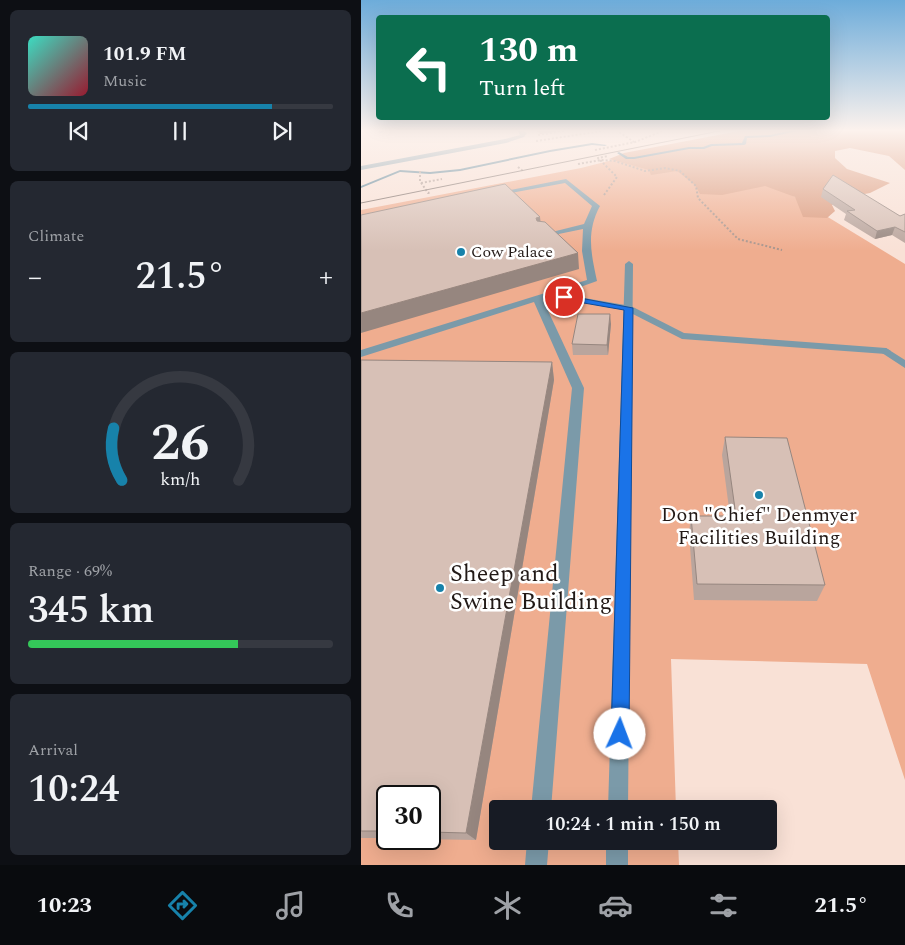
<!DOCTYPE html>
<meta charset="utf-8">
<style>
:root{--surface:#171b24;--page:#242831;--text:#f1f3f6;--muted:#9ea1a6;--line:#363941;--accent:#1782aa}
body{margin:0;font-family:Spectral,serif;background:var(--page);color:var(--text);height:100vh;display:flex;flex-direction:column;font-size:19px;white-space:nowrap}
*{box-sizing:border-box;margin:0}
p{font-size:16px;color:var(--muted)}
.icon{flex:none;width:28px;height:28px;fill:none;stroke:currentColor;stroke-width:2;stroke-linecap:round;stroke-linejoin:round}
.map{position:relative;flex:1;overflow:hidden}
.details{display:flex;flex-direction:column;gap:10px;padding:10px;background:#0d0f14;width:361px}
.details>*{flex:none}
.guide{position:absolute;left:15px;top:15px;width:454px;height:105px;border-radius:5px;box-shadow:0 5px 20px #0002;background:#0b6e4f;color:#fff;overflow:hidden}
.speed{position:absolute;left:15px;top:785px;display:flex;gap:10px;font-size:25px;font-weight:700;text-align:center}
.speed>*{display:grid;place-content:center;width:65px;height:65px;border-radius:50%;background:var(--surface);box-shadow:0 5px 20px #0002;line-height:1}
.speed .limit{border:2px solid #111;border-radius:8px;background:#fff;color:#111}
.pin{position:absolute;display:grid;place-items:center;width:42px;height:42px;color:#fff;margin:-21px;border:2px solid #fff;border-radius:50%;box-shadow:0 1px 5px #0007}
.me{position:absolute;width:55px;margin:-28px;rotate:2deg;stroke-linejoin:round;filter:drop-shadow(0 0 4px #0008)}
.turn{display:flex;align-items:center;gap:18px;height:105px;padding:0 20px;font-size:22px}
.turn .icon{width:65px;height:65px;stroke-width:2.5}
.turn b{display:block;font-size:35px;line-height:42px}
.big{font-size:38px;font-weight:600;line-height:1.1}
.details .tile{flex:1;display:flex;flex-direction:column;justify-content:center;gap:8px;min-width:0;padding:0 18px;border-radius:8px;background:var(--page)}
.details .dial{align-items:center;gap:0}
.dial svg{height:130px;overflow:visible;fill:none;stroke:var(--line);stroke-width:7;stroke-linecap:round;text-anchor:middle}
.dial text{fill:var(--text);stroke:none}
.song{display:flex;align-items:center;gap:15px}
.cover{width:60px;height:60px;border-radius:8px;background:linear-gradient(135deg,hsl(170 70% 55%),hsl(350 70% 35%))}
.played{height:5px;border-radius:2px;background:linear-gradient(90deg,var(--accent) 80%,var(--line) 80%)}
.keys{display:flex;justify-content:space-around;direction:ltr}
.heat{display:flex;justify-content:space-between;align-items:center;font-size:28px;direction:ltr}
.charge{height:8px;border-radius:4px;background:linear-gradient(90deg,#34c759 69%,var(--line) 0)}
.trip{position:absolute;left:128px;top:800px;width:288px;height:50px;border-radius:5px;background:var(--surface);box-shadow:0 5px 20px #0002;font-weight:600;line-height:50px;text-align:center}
.tabs{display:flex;height:80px;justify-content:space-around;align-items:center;background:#090b0e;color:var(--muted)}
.tabs .icon{width:35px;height:35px}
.tabs .selected{color:var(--accent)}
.tabs b{font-size:22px;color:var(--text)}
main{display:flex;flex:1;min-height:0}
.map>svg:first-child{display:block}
.green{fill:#efad8f;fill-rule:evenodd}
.forest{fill:#db997b}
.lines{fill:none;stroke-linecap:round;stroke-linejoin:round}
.stream{fill:#467890;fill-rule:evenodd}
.path{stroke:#a8958d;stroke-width:2;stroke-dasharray:2 2;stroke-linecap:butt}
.service{fill:#7b9aa9;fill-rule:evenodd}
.minor{fill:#7b9aa9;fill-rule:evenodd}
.tram{stroke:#766761;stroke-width:1}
.wall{fill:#b9a59d}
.shaded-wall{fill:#96867f}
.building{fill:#d7c0b6;stroke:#96867f}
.route{fill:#1a73e8;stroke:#114b97}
.poi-dot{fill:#1782aa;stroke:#fff;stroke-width:2}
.labels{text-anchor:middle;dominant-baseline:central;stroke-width:5;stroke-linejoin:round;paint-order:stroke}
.far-poi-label{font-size:16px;fill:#221916;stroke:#fff;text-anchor:start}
.poi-label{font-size:20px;fill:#221916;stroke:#fff}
.near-poi-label{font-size:24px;fill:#221916;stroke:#fff;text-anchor:start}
</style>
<main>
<section class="details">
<div class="tile">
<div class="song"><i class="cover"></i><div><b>101.9 FM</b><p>Music</p></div></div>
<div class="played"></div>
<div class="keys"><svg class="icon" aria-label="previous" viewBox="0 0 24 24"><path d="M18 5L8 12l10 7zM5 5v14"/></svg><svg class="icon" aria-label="pause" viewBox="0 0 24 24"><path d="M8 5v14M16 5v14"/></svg><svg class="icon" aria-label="next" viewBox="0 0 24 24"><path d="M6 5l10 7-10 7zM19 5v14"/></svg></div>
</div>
<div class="tile"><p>Climate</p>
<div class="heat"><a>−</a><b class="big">21.5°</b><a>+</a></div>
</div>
<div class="tile dial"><svg viewBox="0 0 100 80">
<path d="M14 69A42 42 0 1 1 86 69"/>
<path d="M14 69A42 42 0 0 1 9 37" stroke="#1782aa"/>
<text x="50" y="56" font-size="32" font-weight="700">26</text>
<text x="50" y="72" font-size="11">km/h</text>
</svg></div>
<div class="tile"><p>Range · 69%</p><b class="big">345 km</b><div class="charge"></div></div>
<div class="tile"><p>Arrival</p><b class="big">10:24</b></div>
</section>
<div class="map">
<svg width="544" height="865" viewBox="0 0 544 865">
<rect width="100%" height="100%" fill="#f9e1d6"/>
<path class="green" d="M299,148L378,163L544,264V780L506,664L310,659L315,809H136V841H317L318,865H0V210L220,168ZM26,796H69V839H26Z"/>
<path class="forest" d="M383,130H544V170L528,156L489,148L474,151V158L486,169L529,183L509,193L481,198L471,205L474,211L466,218L442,217L434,197L404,186L361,195L339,194L334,185L316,171L290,175L288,170L248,159L263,153Z"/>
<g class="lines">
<path class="stream" d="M432,130H483L481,131H436L409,137L386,138L385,144L383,145L351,146L343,149H328L273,159H265L256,153L258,152L267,157H273L328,147H342L350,144L381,143L384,136L409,135Z
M231,143L246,145L244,146L231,145L189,152L99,171L69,174L39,172L0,188V186L39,170L69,172L99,169L189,150Z"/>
<path class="path" d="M255,130L273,142
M177,135L208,130
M175,141L248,130
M234,150L274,142L304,130
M217,164L240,160L254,161L284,171L304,168L319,171L335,186L337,198L377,239L421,250
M157,167L162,171
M59,171V181L67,193L70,192
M60,183L81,179
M243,195L256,177L237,158L247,156"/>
<path class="service" d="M16,130H22L24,132L19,133Z
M156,130H162L166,133L163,137L145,143L0,170V166L144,139L159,135Z
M205,179L239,206C225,232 230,253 236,281L200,294L270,306L323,333L525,348L530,351L525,354L321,339L264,310L189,297L182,300L223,388L190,809H170L211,388L173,302L0,357V350L226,280L221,251L222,229L183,237L179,235L223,224L231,206L204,183L134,196L130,194Z
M166,841H188L186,865H164Z"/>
<path class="minor" d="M268,261L272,264L267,809H247L264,264Z
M525,348L544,360V368L521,353L520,351L521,349Z
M245,841H267V865H245Z"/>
<path class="tram" d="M0,203L363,130"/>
</g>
<path class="wall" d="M174,130H203L179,134Z
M462,189L539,216L544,214V243L531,235L514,239L483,220L485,214L460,197Z
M250,324L247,355H212L211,344Z
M0,360L191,362L193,380L115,840L58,839H69V796H26V838H0Z
M364,437L464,585L456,601L333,600L328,533L330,516H369L361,455Z"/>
<path class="shaded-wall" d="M179,130H203L179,134Z
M179,217L181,233L175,218Z
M534,227L531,235L514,239L516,231Z
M217,253L218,269L0,333V313Z
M249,314L250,324L247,355L246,345Z
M191,362L193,380L115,840L105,833Z"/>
<path class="building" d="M472,175L539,216L544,214V232L534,227L516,231L486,211L494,210L462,189Z
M144,184L179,217L175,218L176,221L184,222L217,253L0,313V215Z
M217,314H249L246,345L211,344Z
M0,360L191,362L105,833L69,832V796H26V831H0Z
M364,437L426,438L464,585L336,584L330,516H375Z"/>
<linearGradient id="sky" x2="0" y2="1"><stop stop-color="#6dacda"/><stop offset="0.52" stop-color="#fcf2ed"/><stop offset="1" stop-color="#fcf2ed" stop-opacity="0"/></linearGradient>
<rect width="544" height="251" fill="url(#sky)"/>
<path class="route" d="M203,295L272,308L268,734L265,741L259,743L253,741L250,734L263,310L200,299V296Z"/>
<g class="poi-dot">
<circle cx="100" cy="252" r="5"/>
<circle cx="398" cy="495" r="5"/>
<circle cx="79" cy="588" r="5"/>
</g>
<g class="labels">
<g class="far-poi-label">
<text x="110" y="252">Cow Palace</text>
</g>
<g class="poi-label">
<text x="398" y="515">Don "Chief" Denmyer<tspan x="398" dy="23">Facilities Building</tspan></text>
</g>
<g class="near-poi-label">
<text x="89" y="574">Sheep and<tspan x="89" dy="28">Swine Building</tspan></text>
</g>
</g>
</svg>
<div class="speed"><div class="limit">30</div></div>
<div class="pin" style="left:203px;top:297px;background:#d93025"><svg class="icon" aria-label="arrive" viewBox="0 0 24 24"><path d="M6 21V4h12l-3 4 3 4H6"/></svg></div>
<svg class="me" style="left:259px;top:734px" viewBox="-20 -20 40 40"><circle r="19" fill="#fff"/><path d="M0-13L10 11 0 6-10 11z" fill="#1a73e8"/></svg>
<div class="trip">10:24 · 1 min · 150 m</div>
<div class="guide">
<div class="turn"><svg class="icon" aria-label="left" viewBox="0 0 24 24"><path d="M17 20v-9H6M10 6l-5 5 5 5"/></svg><div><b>130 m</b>Turn left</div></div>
</div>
</div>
</main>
<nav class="tabs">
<b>10:23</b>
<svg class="icon selected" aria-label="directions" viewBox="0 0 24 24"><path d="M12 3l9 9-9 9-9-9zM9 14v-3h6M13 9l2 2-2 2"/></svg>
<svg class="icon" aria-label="music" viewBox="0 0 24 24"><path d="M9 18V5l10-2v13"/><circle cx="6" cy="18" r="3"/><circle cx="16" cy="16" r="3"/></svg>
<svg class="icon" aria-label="phone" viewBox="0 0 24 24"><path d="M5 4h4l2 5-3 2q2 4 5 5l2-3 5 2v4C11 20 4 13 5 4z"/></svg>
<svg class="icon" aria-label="climate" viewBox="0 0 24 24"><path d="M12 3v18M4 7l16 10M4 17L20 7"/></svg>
<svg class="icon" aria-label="car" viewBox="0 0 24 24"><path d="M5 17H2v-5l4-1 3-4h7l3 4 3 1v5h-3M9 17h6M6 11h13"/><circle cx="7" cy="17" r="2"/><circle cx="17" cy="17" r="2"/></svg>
<svg class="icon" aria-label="filters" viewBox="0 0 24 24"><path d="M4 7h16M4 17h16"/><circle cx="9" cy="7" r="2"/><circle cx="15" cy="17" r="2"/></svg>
<b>21.5°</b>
</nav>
